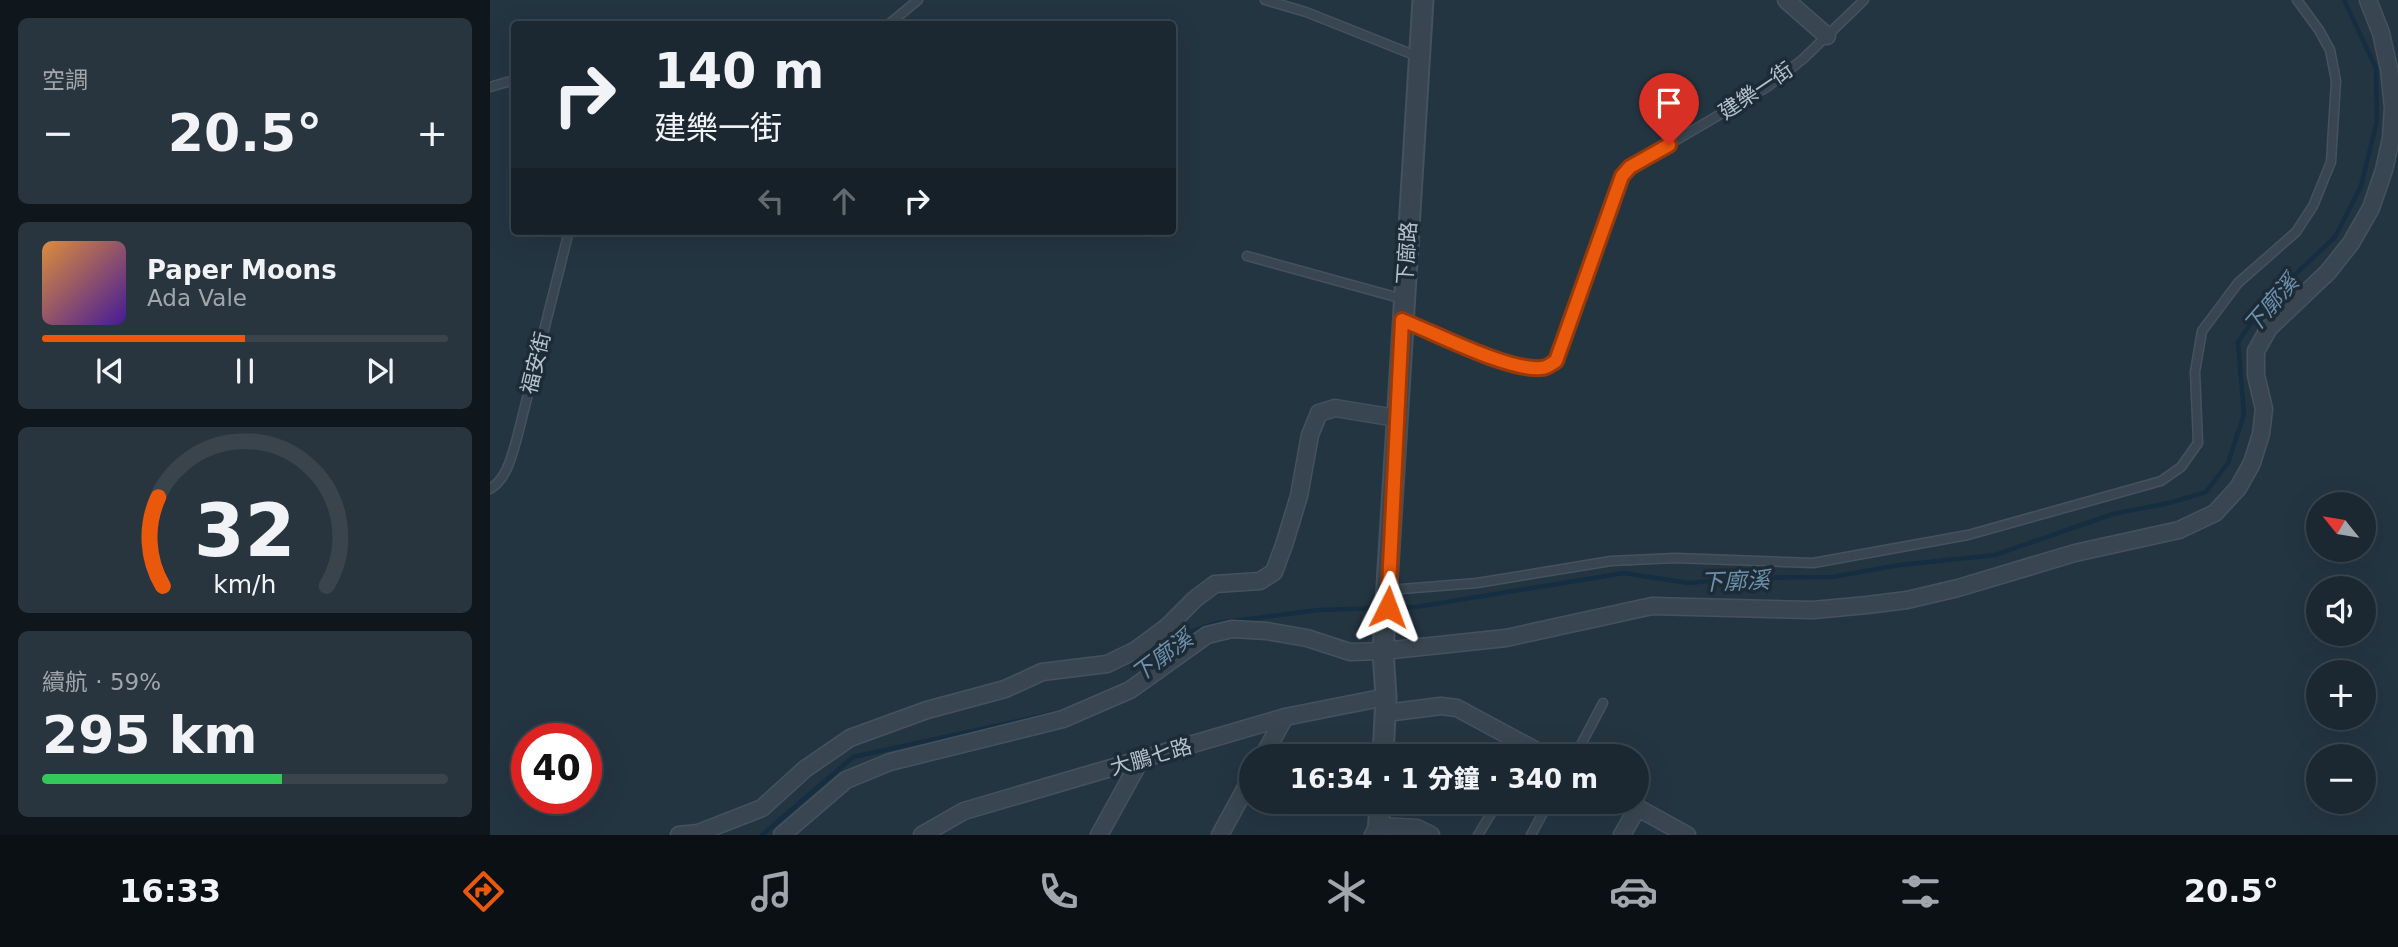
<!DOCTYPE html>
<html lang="zh-TW">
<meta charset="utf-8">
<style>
:root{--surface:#1b2832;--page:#28343e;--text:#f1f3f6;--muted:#a0a6ac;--line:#39444d;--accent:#ea580c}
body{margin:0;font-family:"DejaVu Sans","Noto Sans TC",sans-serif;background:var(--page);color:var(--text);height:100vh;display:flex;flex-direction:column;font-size:26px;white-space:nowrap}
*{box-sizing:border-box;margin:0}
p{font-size:23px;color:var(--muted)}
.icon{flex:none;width:38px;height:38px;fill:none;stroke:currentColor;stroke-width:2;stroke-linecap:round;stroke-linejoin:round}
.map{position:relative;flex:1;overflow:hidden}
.details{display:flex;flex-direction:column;gap:18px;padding:18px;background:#0f161c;width:490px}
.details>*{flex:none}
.banner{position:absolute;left:21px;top:21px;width:665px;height:214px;border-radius:7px;box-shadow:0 7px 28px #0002,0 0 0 2px var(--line);background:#1b2832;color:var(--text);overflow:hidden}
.needle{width:46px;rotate:300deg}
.buttons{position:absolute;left:1816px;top:492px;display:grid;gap:14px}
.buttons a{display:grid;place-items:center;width:70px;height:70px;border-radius:50%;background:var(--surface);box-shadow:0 7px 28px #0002,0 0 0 2px var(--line);font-size:35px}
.speed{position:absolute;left:21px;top:723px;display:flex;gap:14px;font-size:35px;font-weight:700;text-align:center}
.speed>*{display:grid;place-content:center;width:91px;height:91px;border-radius:50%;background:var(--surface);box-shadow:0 7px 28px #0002,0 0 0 2px var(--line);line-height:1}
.speed .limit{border:10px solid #d22;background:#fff;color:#111}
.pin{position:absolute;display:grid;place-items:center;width:60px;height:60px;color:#fff;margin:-72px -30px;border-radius:50% 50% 50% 0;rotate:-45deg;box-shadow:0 0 7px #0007}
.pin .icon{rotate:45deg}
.me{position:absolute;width:77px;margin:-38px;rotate:3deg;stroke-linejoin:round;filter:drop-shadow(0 0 5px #0008)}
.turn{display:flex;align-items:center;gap:24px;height:147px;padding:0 28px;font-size:32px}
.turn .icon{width:91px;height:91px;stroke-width:2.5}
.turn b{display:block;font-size:49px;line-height:60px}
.lanes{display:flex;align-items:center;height:66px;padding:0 28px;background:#0003;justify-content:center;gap:35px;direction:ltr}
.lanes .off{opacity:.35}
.big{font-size:52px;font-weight:800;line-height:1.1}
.details .widget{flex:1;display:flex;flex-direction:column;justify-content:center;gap:10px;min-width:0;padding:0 24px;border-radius:10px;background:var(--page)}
.details .dial{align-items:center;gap:0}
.dial svg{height:182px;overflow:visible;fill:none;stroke:var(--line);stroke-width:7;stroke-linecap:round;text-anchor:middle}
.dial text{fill:var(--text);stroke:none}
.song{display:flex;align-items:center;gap:21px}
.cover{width:84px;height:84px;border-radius:10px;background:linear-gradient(135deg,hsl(30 70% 55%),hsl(260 70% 35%))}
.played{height:7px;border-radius:4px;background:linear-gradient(90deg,var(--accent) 50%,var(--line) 50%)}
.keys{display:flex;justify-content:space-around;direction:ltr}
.heat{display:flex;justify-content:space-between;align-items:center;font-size:38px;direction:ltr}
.charge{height:10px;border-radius:5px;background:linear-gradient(90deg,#34c759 59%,var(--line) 0)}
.trip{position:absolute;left:749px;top:744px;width:410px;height:70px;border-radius:35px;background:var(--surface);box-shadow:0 7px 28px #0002,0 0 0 2px var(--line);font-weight:800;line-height:70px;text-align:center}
.dock{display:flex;height:112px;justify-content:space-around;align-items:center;background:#0b1014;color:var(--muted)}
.dock .icon{width:49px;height:49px}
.dock .on{color:var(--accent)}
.dock b{font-size:32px;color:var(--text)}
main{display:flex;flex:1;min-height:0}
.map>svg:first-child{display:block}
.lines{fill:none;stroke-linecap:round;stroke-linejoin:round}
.stream{stroke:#162e41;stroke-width:4.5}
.service-casing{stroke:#45525d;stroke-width:11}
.minor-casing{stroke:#45525d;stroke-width:19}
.tertiary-casing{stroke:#45525d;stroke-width:23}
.service{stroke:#394651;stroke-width:8}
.minor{stroke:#394651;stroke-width:16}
.tertiary{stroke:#394651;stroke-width:19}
.route-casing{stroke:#983908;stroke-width:18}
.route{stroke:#ea580c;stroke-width:12}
.labels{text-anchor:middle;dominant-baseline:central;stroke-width:7;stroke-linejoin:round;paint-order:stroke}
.street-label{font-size:21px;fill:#b5c1cc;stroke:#1d2b36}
.water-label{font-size:23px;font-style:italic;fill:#6d91ac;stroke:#1d2b36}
</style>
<main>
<section class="details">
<div class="widget"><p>空調</p>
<div class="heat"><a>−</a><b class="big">20.5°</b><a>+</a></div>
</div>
<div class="widget">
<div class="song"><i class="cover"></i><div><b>Paper Moons</b><p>Ada Vale</p></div></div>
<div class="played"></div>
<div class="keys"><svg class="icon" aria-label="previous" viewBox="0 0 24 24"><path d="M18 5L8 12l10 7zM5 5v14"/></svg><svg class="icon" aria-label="pause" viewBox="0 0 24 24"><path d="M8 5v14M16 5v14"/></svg><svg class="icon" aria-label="next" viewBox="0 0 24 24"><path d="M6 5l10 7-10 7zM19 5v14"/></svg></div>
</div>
<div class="widget dial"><svg viewBox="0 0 100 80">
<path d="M14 69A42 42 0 1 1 86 69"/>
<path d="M14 69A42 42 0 0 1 12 30" stroke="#ea580c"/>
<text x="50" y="56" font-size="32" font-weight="700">32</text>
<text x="50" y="72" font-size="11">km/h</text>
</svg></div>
<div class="widget"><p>續航 · 59%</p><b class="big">295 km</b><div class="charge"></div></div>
</section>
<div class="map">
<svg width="1908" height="835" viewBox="0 0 1908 835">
<rect width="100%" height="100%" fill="#243542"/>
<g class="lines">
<path class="stream" d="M902,608L926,607L1134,573L1198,583L1256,578L1341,577L1410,565L1505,555L1623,514L1679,503L1716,492L1738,463L1754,414L1748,342L1774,304L1845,237L1871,186L1887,121L1886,68L1854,0
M681,652L703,631L727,623L828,610L889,608
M272,835L363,757L570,712"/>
<g class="service-casing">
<path id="service" d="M775,0L816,12L929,57
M399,24L428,0
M0,87L24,80
M757,256L913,299
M915,321C947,335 1018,371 1051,368C1057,368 1061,364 1066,361L1126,188L1140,167L1277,87L1313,59L1374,0
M0,489C17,479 22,455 27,438L79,231
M899,590L987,583L1121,561L1185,558L1323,563L1478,535L1671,481L1691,467L1708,443L1705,372L1712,331L1748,283L1806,232L1823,206L1841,162L1846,81L1840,50L1829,30L1807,0
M1085,756L1113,703
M988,835L1008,802
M1041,835L1059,802"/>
</g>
<g class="minor-casing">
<path id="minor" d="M1296,0L1337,36
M896,713L951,706L967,708L1056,756
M773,756L795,717
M1137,802L1197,835
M189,835L208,833L272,808L315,769L360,738L437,710L515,689L552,672L617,664L646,650L677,627L705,599L725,584L770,581L784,572L794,545L809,496L820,435L829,413L845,408L906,418
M292,835L356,780L400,762L573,719L640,690L717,635L742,629L777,631L817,638L860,652L893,651L1016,638L1162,606L1323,610L1377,605L1417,600L1468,588L1585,553L1689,530L1725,513L1748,488L1762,463L1771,434L1774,409L1766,375V351L1779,328L1838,272L1861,243L1881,208L1894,170L1901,138L1903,108L1899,69L1891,33L1878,0
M432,835L474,811L795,717L896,697
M609,835L650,761
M730,835L761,778
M883,835L888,826L927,828L941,835
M1132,835L1148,807"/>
</g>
<g class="tertiary-casing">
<path id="tertiary" d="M893,756L896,697L893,651L933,0
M888,835L890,802"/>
</g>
<use href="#service" class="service"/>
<use href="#minor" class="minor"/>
<use href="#tertiary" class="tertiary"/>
</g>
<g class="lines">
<g class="route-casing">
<path id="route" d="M898,607L912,320C945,333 1018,371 1051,368C1057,368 1061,364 1066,361L1132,176L1140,167L1179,145"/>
</g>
<use href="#route" class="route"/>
</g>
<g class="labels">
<g class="street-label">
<text transform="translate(1266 91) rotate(-34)">建樂一街</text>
<text transform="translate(917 253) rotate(-86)">下廍路</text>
<text transform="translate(46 363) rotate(-76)">福安街</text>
<text transform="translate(661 757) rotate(-16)">大鵬七路</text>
</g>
<g class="water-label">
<text transform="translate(1781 304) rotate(-49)">下廓溪</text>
<text transform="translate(1245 581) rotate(-2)">下廓溪</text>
<text transform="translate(672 656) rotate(-37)">下廓溪</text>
</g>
</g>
</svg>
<div class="buttons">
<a><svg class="needle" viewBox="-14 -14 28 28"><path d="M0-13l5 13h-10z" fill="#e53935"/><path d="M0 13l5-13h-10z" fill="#a0a6ac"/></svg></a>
<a><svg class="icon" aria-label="sound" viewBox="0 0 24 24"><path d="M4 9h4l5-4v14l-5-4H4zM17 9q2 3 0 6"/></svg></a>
<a>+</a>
<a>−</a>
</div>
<div class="speed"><div class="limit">40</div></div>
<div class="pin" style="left:1179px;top:145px;background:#d93025"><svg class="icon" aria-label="arrive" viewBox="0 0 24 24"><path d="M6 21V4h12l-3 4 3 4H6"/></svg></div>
<svg class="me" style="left:898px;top:607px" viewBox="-20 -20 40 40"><path d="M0-17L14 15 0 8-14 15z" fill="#ea580c" stroke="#fff" stroke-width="4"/></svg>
<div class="trip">16:34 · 1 分鐘 · 340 m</div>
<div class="banner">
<div class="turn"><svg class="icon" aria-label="right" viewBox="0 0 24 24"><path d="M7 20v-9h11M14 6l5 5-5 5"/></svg><div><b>140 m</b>建樂一街</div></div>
<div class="lanes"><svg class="icon off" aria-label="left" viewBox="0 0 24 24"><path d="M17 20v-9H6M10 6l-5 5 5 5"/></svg><svg class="icon off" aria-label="ahead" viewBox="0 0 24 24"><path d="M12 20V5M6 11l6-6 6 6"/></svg><svg class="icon" aria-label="right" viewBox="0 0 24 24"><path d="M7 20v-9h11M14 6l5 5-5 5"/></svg></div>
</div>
</div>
</main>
<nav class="dock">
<b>16:33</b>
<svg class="icon on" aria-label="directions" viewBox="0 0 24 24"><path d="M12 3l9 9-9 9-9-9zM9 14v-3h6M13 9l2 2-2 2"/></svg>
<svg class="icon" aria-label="music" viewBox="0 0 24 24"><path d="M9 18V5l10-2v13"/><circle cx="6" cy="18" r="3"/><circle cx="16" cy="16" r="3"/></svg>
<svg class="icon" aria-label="phone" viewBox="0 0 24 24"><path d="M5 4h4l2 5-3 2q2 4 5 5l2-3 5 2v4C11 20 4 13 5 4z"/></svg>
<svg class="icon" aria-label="climate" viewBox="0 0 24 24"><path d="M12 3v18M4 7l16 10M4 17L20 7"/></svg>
<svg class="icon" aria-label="car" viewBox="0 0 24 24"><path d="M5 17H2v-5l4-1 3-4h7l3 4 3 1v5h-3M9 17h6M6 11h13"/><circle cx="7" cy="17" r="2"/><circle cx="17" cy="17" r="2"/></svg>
<svg class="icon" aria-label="filters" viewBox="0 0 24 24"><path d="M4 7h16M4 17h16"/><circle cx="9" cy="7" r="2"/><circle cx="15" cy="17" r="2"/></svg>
<b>20.5°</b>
</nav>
